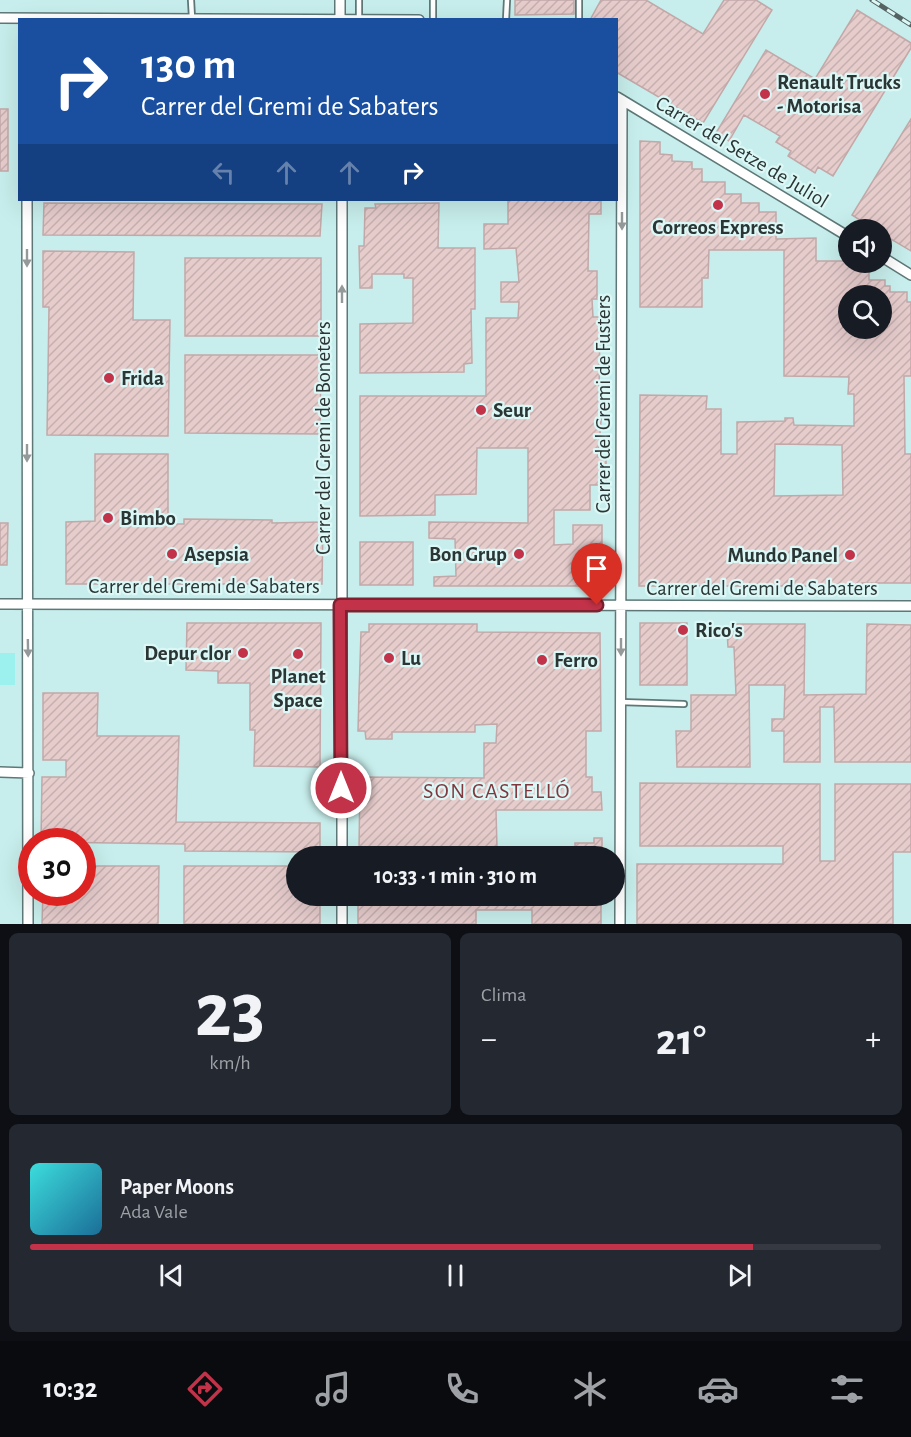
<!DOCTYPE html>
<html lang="es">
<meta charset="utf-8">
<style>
:root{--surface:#171b24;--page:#242831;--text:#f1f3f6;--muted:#9ea1a6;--line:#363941;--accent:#c23248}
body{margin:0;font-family:"Alegreya Sans",sans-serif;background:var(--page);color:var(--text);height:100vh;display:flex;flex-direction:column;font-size:22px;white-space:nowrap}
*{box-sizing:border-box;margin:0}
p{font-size:20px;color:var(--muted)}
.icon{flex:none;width:33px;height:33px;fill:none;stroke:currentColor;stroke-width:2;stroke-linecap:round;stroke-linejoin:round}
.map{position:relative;height:924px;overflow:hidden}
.side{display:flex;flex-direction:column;gap:9px;padding:9px;background:#0d0f14;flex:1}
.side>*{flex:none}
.top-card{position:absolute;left:18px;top:18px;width:600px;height:183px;border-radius:0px;box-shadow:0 6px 24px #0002;background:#1a4fa0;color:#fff;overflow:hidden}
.controls{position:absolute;left:838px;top:219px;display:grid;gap:12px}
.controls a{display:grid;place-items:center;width:54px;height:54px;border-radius:50%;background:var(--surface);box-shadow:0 6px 24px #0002;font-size:30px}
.speed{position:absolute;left:18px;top:828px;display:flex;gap:12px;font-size:30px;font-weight:700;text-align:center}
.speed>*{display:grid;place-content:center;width:78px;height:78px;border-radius:50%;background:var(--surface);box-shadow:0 6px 24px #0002;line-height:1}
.speed .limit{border:9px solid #d22;background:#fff;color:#111}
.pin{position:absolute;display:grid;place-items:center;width:51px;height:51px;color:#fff;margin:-62px -26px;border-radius:50% 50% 50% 0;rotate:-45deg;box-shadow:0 0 6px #0007}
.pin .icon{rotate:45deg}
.me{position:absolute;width:66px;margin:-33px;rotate:0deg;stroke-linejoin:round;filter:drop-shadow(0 0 4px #0008)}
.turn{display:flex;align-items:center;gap:21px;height:126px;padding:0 24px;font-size:27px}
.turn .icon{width:78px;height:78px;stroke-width:2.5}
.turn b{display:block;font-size:42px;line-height:51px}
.lanes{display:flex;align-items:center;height:57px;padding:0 24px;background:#0003;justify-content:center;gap:30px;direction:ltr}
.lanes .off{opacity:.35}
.big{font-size:45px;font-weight:700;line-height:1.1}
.side .tile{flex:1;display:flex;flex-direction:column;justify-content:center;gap:9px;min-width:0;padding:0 21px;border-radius:9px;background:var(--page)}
.side .dial{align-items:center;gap:0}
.dial b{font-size:78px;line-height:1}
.song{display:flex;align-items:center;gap:18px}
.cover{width:72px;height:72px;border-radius:9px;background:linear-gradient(135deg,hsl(180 70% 55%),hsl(200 70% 35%))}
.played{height:6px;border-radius:3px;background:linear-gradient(90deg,var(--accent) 85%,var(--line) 85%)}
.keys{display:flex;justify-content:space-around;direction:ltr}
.heat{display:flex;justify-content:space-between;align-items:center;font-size:33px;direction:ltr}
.side .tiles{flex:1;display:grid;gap:9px;grid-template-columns:1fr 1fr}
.tile:last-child{grid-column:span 2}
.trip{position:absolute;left:286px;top:846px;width:339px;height:60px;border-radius:30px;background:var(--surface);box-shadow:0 6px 24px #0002;font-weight:700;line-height:60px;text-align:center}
.tabs{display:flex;height:96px;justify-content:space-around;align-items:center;background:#090b0e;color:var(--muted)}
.tabs .icon{width:42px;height:42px}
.tabs .selected{color:var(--accent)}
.tabs b{font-size:27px;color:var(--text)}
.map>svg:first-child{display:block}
.built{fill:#c7eeec;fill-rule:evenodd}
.pitch{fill:#9cf1ee}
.building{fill:url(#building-hatch);stroke:#c2a8a8;stroke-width:1.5;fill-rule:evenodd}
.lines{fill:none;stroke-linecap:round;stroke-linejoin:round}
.lane-casing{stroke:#5e7877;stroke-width:8}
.street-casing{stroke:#5e7877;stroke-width:12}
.lane{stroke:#fff;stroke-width:4.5}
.street{stroke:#fff;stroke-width:9}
.rail-casing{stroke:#546362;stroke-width:5}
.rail{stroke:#dbf8f7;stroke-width:3;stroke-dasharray:9;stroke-linecap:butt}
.oneway{fill:#949a9a}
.route-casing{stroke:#7e202f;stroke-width:15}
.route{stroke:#c23248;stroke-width:10}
.poi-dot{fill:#c23248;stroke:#dbf8f7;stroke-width:2}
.labels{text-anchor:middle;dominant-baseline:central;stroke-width:4.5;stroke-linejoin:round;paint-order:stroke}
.poi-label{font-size:21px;font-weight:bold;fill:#2a3534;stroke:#dbf8f7;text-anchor:start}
.street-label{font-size:21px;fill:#2a3534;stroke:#dbf8f7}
.neighbourhood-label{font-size:22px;letter-spacing:1.5px;fill:#80383e;stroke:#dbf8f7}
</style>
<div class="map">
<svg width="911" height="924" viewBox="0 0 911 924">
<defs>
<pattern id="building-hatch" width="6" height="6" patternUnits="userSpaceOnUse" patternTransform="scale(1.5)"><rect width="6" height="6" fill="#e7cccc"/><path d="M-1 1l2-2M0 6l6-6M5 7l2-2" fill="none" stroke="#c6b0b0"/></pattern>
</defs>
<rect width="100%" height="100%" fill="#dbf8f7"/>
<path class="built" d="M0,0H911V924H0ZM20,20H616V200H20ZM849,230H882V262H849ZM849,296H882V328H849ZM32,842H82V892H32ZM297,856H615V896H297Z"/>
<path class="pitch" d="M0,653H15V685H0Z"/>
<path class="building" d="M515,0H574V14L515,15Z
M601,0H646L703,34L724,0H756L772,10L703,123L616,72V20H590Z
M857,10L911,43V48L833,176L818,167L815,173L788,156L791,151L776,142L780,136L744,115L729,141L716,133L766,50L815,79Z
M0,109H8V171H0Z
M911,119V251L884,235L887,230H875L852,215Z
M640,141L660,142V154L672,155V161L692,162V169H702V182H725V194H741V203H759V212H776V239L816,238V261H849L852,262V269H869V280H885V286H890V292H907V302H911V376H904L905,454H911V583H862V586H639L640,395L707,396L706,409H721V454H737V422L785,421V418H793L794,425L854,426V394H848L849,377L784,376V250H709L708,278H702V307H640ZM849,296H882V328H849ZM775,444L842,445L843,495L774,496Z
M508,200H601V214H589L588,271H597V299H592L593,317H600L599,397H603L598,457H606V485H590V510H554V545L573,544V525H602V586H434V577L456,576L455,539L429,538V522L528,523V448H477L476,494L435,495V515L360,516V396H486V318H518L519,302H501V282H519L516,248L484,249V224H508Z
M44,203L322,204L320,236L43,235Z
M439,203L438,248H475V309H471L472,363L464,364V372L360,373V324L413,323V278H404V274H372V288H360L359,246H364L365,208H376L375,204Z
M43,251L134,252L133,320H170L168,436L47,435L49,307H43Z
M185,258H321V336H185Z
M185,355H321L320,434L185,433Z
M95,454H168V524H184V519L272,520V523L323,522L322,584H66V522L95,521Z
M0,523H8L7,565H0Z
M360,542H413V585H360Z
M187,623H321L320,767L254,766L255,730H250V683H218V671L186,670Z
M640,623H687V685H640Z
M369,624H477V632L600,633L601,731H586V777H592V792H601L602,810H496L497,848H475V852L359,851L360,777L484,778V743H496L497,724L475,725V732H392V739H366L365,731H358L359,693L361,632H369Z
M735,624H805L804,695L866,694L867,624L911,625V762H835L834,707H820V762H784V731H772V719H784L785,685H749L750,767H677L676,731H691V695H736L734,647H728L727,632L735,631Z
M43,693H98L97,736H179L176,822L320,823V852L185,851V844L41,842L42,777H66V760H43Z
M640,783L820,784V861H835V784H911V852H893V924H637V864H783V846H640Z
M594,838H602V850L575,851V843H594Z
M82,866H159L158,924H42L43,892H82Z
M184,866H297V896H320V924H184Z
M358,896H601V924H532V910H476V924H358Z"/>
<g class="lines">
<g class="lane-casing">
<path id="lane" d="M191,0L192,18
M359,19V0
M433,20V0
M506,20L507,0
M579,20V0
M620,702L684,704"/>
</g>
<g class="street-casing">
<path id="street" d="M0,18L419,20
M340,20V0
M617,97L849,237
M27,200L28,924
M882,257L911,275
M0,604L911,606
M0,772L29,773
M342,856V200
M342,896V924
M620,924L622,100"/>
</g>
<use href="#lane" class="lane"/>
<use href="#street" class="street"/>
<g class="rail-casing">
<path id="rail" d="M872,0L911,25"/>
</g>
<use href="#rail" class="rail"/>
</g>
<defs><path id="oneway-solid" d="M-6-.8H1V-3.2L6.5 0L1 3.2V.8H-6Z" transform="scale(1.5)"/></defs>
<g class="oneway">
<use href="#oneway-solid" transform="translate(622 221) rotate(90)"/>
<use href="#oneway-solid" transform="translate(27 258) rotate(90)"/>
<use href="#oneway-solid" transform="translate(342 294) rotate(-90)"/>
<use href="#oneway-solid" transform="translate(27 453) rotate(90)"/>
<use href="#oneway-solid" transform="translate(621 647) rotate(90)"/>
<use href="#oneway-solid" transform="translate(28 648) rotate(89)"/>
</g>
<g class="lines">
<g class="route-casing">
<path id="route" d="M341,788L340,605H597"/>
</g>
<use href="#route" class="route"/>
</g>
<g class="poi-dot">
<circle cx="765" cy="94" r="6"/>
<circle cx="718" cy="205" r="6"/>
<circle cx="109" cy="378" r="6"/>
<circle cx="481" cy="410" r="6"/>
<circle cx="108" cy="518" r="6"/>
<circle cx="172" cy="554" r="6"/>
<circle cx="519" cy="554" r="6"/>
<circle cx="850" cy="555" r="6"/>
<circle cx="683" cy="630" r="6"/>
<circle cx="243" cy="653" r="6"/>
<circle cx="298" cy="654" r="6"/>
<circle cx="389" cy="658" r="6"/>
<circle cx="542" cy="660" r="6"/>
</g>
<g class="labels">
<g class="poi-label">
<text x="777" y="82">Renault Trucks<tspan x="777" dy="24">- Motorisa</tspan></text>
<text x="718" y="227" text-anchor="middle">Correos Express</text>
<text x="121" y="378">Frida</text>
<text x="493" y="410">Seur</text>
<text x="120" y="518">Bimbo</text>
<text x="184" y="554">Asepsia</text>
<text x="507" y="554" text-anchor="end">Bon Grup</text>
<text x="838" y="555" text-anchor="end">Mundo Panel</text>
<text x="695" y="630">Rico's</text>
<text x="231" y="653" text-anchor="end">Depur clor</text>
<text x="401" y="658">Lu</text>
<text x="554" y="660">Ferro</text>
<text x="298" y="676" text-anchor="middle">Planet<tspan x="298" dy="24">Space</tspan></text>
</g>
<g class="street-label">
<text transform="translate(742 152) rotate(31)">Carrer del Setze de Juliol</text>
<text transform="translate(603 404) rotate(-90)">Carrer del Gremi de Fusters</text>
<text transform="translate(323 438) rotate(-90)">Carrer del Gremi de Boneters</text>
<text x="204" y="586">Carrer del Gremi de Sabaters</text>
<text x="762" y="588">Carrer del Gremi de Sabaters</text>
</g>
<g class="neighbourhood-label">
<text x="497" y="791">SON CASTELLÓ</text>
</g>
</g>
</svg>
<div class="controls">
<a><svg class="icon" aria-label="sound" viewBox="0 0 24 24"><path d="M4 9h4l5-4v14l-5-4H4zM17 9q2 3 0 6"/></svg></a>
<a><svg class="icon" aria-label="search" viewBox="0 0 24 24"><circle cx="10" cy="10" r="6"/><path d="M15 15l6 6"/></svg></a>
</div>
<div class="speed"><div class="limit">30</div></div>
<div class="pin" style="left:597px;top:605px;background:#d93025"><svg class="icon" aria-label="arrive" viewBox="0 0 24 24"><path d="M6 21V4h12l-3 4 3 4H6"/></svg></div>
<svg class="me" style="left:341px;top:788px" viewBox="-20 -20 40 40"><circle r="17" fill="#c23248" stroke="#fff" stroke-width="3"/><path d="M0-11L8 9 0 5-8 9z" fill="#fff"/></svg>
<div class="trip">10:33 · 1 min · 310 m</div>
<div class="top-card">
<div class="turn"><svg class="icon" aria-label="right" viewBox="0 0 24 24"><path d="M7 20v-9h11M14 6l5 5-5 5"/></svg><div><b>130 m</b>Carrer del Gremi de Sabaters</div></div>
<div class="lanes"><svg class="icon off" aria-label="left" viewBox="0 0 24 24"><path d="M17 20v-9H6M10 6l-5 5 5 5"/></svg><svg class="icon off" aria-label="ahead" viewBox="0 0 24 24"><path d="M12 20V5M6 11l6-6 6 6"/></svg><svg class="icon off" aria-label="ahead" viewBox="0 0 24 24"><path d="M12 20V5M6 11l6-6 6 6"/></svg><svg class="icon" aria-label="right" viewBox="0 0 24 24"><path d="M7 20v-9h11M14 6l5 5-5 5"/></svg></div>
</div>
</div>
<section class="side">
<div class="tiles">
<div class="tile dial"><b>23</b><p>km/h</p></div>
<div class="tile"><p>Clima</p>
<div class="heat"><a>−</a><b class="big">21°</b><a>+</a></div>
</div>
<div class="tile">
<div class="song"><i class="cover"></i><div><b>Paper Moons</b><p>Ada Vale</p></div></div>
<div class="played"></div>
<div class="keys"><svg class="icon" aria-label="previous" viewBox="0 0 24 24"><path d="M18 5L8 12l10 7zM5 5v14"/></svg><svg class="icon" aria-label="pause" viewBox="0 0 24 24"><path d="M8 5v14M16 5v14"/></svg><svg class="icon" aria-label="next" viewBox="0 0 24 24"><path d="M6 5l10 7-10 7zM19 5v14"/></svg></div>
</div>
</div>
</section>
<nav class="tabs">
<b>10:32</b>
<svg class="icon selected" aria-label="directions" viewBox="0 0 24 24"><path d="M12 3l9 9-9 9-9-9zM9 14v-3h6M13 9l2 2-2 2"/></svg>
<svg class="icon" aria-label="music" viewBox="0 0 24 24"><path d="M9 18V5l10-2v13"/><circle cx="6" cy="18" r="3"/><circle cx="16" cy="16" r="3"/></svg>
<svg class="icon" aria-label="phone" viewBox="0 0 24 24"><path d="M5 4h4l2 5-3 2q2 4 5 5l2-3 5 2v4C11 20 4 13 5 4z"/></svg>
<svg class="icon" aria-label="climate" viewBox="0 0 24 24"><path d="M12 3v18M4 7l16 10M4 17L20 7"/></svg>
<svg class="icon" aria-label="car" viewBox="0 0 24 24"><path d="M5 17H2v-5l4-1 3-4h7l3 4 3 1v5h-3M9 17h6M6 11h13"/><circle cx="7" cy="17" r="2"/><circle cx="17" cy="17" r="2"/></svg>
<svg class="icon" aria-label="filters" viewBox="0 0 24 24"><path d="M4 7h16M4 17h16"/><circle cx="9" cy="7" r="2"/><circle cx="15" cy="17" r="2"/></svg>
</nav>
